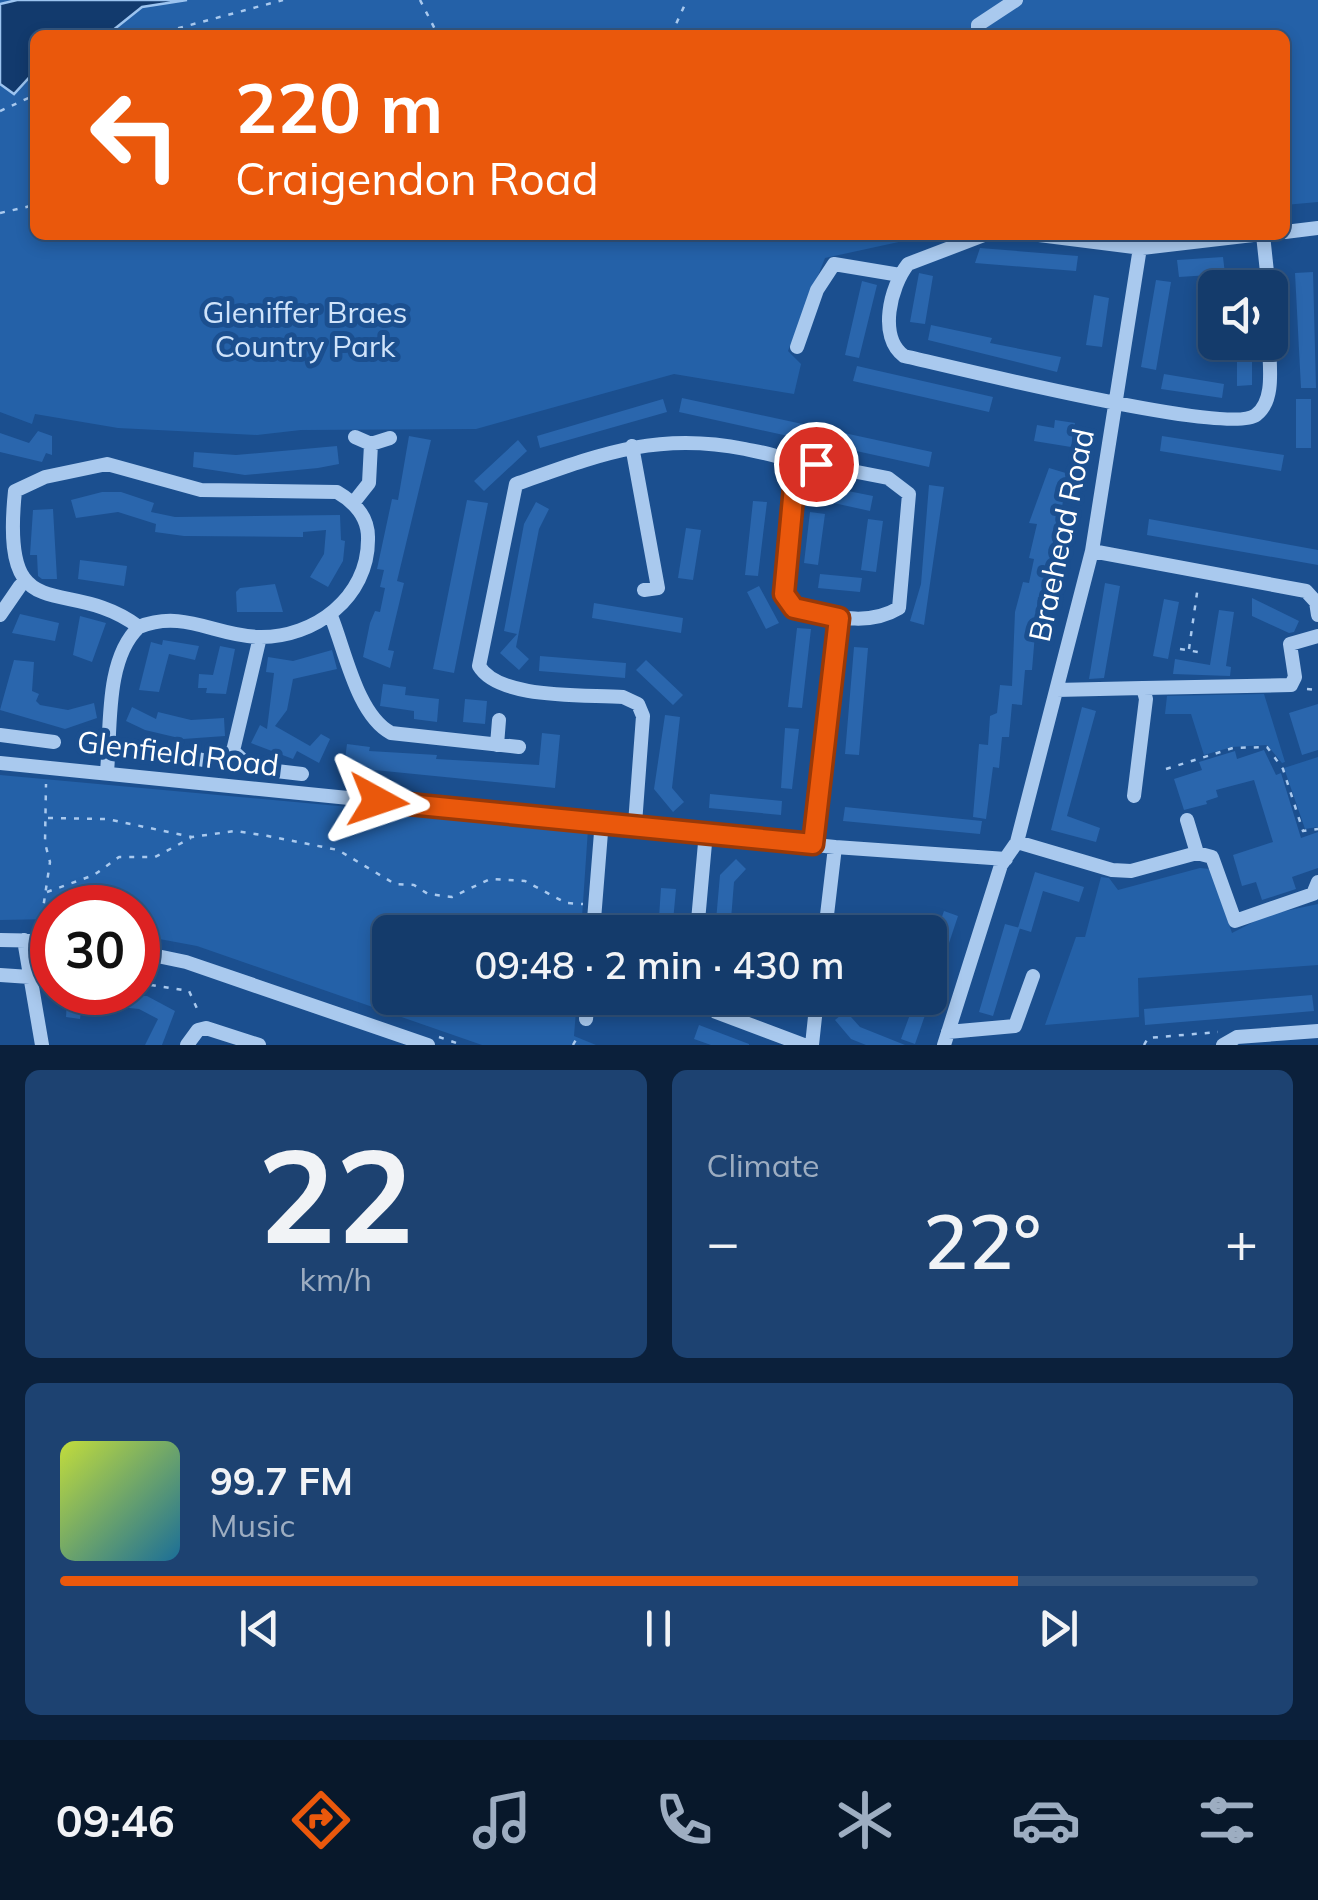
<!DOCTYPE html>
<meta charset="utf-8">
<style>
:root{--surface:#143b6b;--page:#1d4271;--text:#f1f3f6;--muted:#9dadc1;--line:#33557e;--accent:#ea580c}
body{margin:0;font-family:Mulish,sans-serif;background:var(--page);color:var(--text);height:100vh;display:flex;flex-direction:column;font-size:38px;white-space:nowrap}
*{box-sizing:border-box;margin:0}
p{font-size:32px;color:var(--muted)}
.icon{flex:none;width:55px;height:55px;fill:none;stroke:currentColor;stroke-width:2;stroke-linecap:round;stroke-linejoin:round}
.map{position:relative;height:1045px;overflow:hidden}
.side{display:flex;flex-direction:column;gap:25px;padding:25px;background:#0b203b;flex:1}
.side>*{flex:none}
.hud{position:absolute;left:30px;top:30px;width:1260px;height:210px;border-radius:15px;box-shadow:0 5px 15px #0003,0 0 0 2px var(--line);background:#ea580c;color:#fff;overflow:hidden}
.tools{position:absolute;left:1198px;top:270px;display:grid;gap:20px}
.tools a{display:grid;place-items:center;width:90px;height:90px;border-radius:15px;background:var(--surface);box-shadow:0 5px 15px #0003,0 0 0 2px var(--line);font-size:50px}
.speed{position:absolute;left:30px;top:885px;display:flex;gap:20px;font-size:50px;font-weight:700;text-align:center}
.speed>*{display:grid;place-content:center;width:130px;height:130px;border-radius:50%;background:var(--surface);box-shadow:0 5px 15px #0003,0 0 0 2px var(--line);line-height:1}
.speed .limit{border:15px solid #d22;background:#fff;color:#111}
.pin{position:absolute;display:grid;place-items:center;width:85px;height:85px;color:#fff;margin:-42px;border:5px solid #fff;border-radius:50%;box-shadow:0 2px 10px #0007}
.me{position:absolute;width:110px;margin:-55px;rotate:95deg;stroke-linejoin:round;filter:drop-shadow(0 0 8px #0008)}
.turn{display:flex;align-items:center;gap:35px;height:210px;padding:0 40px;font-size:45px}
.turn .icon{width:130px;height:130px;stroke-width:2.5}
.turn b{display:block;font-size:70px;line-height:85px}
.big{font-size:75px;font-weight:600;line-height:1.1}
.side .tile{flex:1;display:flex;flex-direction:column;justify-content:center;gap:15px;min-width:0;padding:0 35px;border-radius:15px;background:var(--page)}
.side .dial{align-items:center;gap:0}
.dial b{font-size:130px;line-height:1}
.song{display:flex;align-items:center;gap:30px}
.cover{width:120px;height:120px;border-radius:15px;background:linear-gradient(135deg,hsl(70 70% 55%),hsl(200 70% 35%))}
.played{height:10px;border-radius:5px;background:linear-gradient(90deg,var(--accent) 80%,var(--line) 80%)}
.keys{display:flex;justify-content:space-around;direction:ltr}
.heat{display:flex;justify-content:space-between;align-items:center;font-size:55px;direction:ltr}
.side .tiles{flex:1;display:grid;gap:25px;grid-template-columns:1fr 1fr}
.tile:last-child{grid-column:span 2}
.trip{position:absolute;left:372px;top:915px;width:575px;height:100px;border-radius:15px;background:var(--surface);box-shadow:0 5px 15px #0003,0 0 0 2px var(--line);font-weight:600;line-height:100px;text-align:center}
.tab-bar{display:flex;height:160px;justify-content:space-around;align-items:center;background:#08182b;color:var(--muted)}
.tab-bar .icon{width:70px;height:70px}
.tab-bar .current{color:var(--accent)}
.tab-bar b{font-size:45px;color:var(--text)}
.map>svg:first-child{display:block}
.green{fill:#2461a8}
.water{fill:#123a6d;stroke:#9cc4f0;stroke-width:2.5}
.building{fill:#2a66ad}
.lines{fill:none;stroke-linecap:round;stroke-linejoin:round}
.path{stroke:#a9c9ee;stroke-width:2.5;stroke-dasharray:5 8;stroke-linecap:butt}
.minor{stroke:#a9c9ee;stroke-width:14}
.route-casing{stroke:#983908;stroke-width:25}
.route{stroke:#ea580c;stroke-width:18}
.labels{text-anchor:middle;dominant-baseline:central;stroke-width:10;stroke-linejoin:round;paint-order:stroke}
.park-label{font-size:30px;fill:#cfe3fa;stroke:#1b4f8f}
.street-label{font-size:30px;fill:#fff;stroke:#1b4f8f}
</style>
<div class="map">
<svg width="1318" height="1045" viewBox="0 0 1318 1045">
<rect width="100%" height="100%" fill="#1b4f8f"/>
<path class="green" d="M0,0H1318V202L1285,205V35H35V235H931L825,258L788,351L801,364L794,394L674,374L476,429L301,430L257,435L118,428L35,414L32,424L0,412Z
M1264,694L1285,762L1282,763L1267,745L1232,747L1204,755L1191,714H1165L1167,696Z
M1318,757V827L1305,829L1284,768Z
M0,775L588,829L581,932H390V998H577L574,1036L596,1045H482L197,946L138,935V908H52V919L0,920Z
M1200,868L1210,869L1232,933L1267,915L1318,904V965L1138,978L1139,1017L1045,1025L1076,937H1085L1101,877L1109,878L1118,890Z"/>
<path class="water" d="M17,0H187L142,7L107,35H35V71L14,94L0,84V4Z"/>
<path class="building" d="M980,248L1078,256L1076,271L975,263Z
M1223,257L1225,274L1179,277L1177,260Z
M1313,272L1316,388H1301L1295,273Z
M919,273L933,276L925,324L910,322Z
M1156,280L1171,282L1156,370L1141,367Z
M862,281L877,285L859,358L845,355Z
M1094,295L1109,298L1102,347L1086,345Z
M931,325L992,338L990,343L1061,357L1057,372L928,340Z
M1237,342H1252V385L1237,386Z
M857,366L993,397L989,412L853,381Z
M1164,374L1224,384L1222,398L1161,389Z
M682,398L932,452L929,467L679,412Z
M663,399L667,412L540,448L537,436Z
M1296,399H1311V448H1296Z
M1055,420L1075,423L1071,447L1034,441L1037,425L1054,428Z
M38,431L52,436V455L46,453L42,462L0,452V433L29,443Z
M409,436L431,440L397,581L404,583L388,650L394,651L390,668L363,657L370,623L375,611L380,612L385,588L380,587L384,570L377,569L392,499L398,500Z
M1162,436L1284,455L1281,471L1160,451Z
M518,440L527,451L484,491L474,481Z
M337,446L339,464L318,468L245,475L193,467L194,452L236,455Z
M1049,468L1069,474L1042,598L1038,597L1032,670H1025L1022,705L1012,704L1009,737H1002L999,768L993,767L986,819L973,817L979,744L988,745L990,716L997,713L1000,685L1012,686L1015,612L1023,582L1029,583L1034,559L1029,558L1037,524L1029,523Z
M929,485L944,487L924,625L910,621L921,584Z
M823,486L873,496L870,511L820,500Z
M102,492H121L154,503L151,512L175,517L340,515L341,540L345,541L343,561L328,587L310,577L324,554L326,530L303,532V537L184,536L155,532L156,524L118,512L76,518L71,500Z
M467,500L488,503L454,673L433,669Z
M753,501L767,502L758,576L745,575Z
M536,502L549,509L539,529L516,647L529,659L519,670L500,653L517,634L504,631L524,524Z
M53,509L57,579H42L38,576L37,555H30L33,510Z
M810,512L825,514L818,565L804,563Z
M868,519L883,521L876,572L861,570Z
M1149,519L1318,550V565L1147,535Z
M686,528L701,530L693,580L678,578Z
M80,560L127,566L124,586L78,579Z
M820,574L862,578L860,592L818,588Z
M1105,583L1120,586L1104,678L1089,679Z
M275,584L283,612H237L236,592L240,588Z
M759,586L779,623L766,629L747,592Z
M1252,598L1299,621L1294,632L1289,633L1252,616Z
M1164,599L1179,602L1168,659L1153,656Z
M594,603L683,618L681,633L592,618Z
M1219,610L1234,612L1226,666L1231,667L1230,676L1173,674L1175,659L1210,665Z
M20,614L59,623L55,641L12,633Z
M80,616L106,623L92,662L73,655Z
M797,628L811,629L802,708L788,707Z
M163,640L199,646L195,660L169,654L159,692L139,690L151,642L162,645Z
M220,646L235,649L226,694L206,693L207,688H198L199,674L213,675Z
M854,647L868,648L859,755L845,754Z
M332,650L337,669L293,679L287,710L275,726L310,746L321,734L330,739L319,763L297,751L293,759L251,743L260,725L267,729L274,673L266,672L268,657L293,661Z
M540,656L626,663L625,678L539,671Z
M14,660L34,662L32,691L39,694L36,701L40,705L68,710L94,703L97,718L65,729L0,710Z
M646,660L683,695L673,705L636,670Z
M383,684L406,687L405,695L439,699L437,722L414,719V711L380,706Z
M465,699L487,701L485,724L463,722Z
M1318,704V750L1302,755L1289,713Z
M132,707L156,719L158,712L191,720L224,718L225,736L183,739L145,730L126,721Z
M1082,707L1096,711L1067,816L1100,828L1096,842L1051,830Z
M665,715L680,717L672,788L684,802L673,812L654,789Z
M785,728L799,729L792,789L781,788Z
M542,733L560,735L555,788L344,767L347,744L370,747L369,751L437,755L436,759L539,765Z
M1264,750L1276,775L1281,773L1301,838L1318,832V868L1292,877L1296,889L1262,900L1256,882L1242,886L1233,855L1273,842L1254,780L1216,790L1218,797L1206,801L1207,804L1184,810L1174,779L1202,770L1199,762L1235,751L1237,759Z
M710,794L782,801L781,815L709,808Z
M845,807L982,821L980,834L843,821Z
M736,859L746,869L734,882L730,932H715L720,875Z
M1035,872L1084,887L1079,902L1043,891L1031,932L1018,928Z
M661,888L676,889L672,932H658Z
M944,911L958,916L932,994L930,950Z
M1005,924L1020,928L993,1016L979,1012Z
M54,992L147,996L175,1011L162,1045H145L158,1019L139,1009L82,1003L80,1019L66,1017L67,1001L54,1000Z
M1312,995L1314,1011L1145,1025L1144,1009Z
M916,998H931L915,1044L901,1039Z
M852,1006L851,1017L860,1027L905,1045H866L851,1039L835,1020Z
M699,1025L749,1044V1045H711L694,1039Z"/>
<g class="lines">
<path class="path" d="M420,0L438,35
M153,35L283,0
M671,35L687,0
M0,111L35,95
M0,213L35,205
M1180,649L1198,652
M1189,649L1198,586
M1307,689L1318,690
M1166,769L1233,748L1267,747L1283,769L1303,831L1318,829
M48,818L107,819L192,837L235,831L268,836L338,850L395,884L414,885L428,894L452,897L490,879L525,881L566,903L583,904
M47,892L94,875L119,857H155L191,838
M40,929L50,862L45,843L46,784
M138,983L189,991L200,1015
M439,1037L462,1045
M573,1045L579,1034
M1144,1045L1148,1038L1218,1032"/>
<path class="minor" d="M978,35V25L1016,0
M1285,232L1318,228
M984,235L908,264C890,287 878,337 904,356C953,367 1229,436 1256,415C1276,400 1269,364 1269,342
M1039,235L1142,248L1253,235
M1263,235L1270,300
M797,347L817,290L834,264L900,275
M355,437L371,444L390,438
M632,446L658,588L644,590
M107,464L201,490L337,492C356,503 369,518 368,540C368,597 315,638 259,637C216,636 183,609 139,627C66,572 0,636 15,491L45,477Z
M816,464L888,478L909,494L899,608C866,628 829,615 794,608L784,594L797,466Z
M354,502L369,483L371,444
M1092,551L1306,591L1316,602L1318,615
M0,615L20,586
M331,616C345,650 357,715 391,733L519,747
M1143,688L1291,685L1295,677L1290,644L1318,636
M1056,690L1143,688L1146,699L1134,796
M0,735L54,742
M497,745L499,720
M233,751L260,637
M163,752L208,761L233,751L251,768L302,774
M0,763L835,847L1006,859
M107,772C111,727 105,659 139,627
M635,824L643,716L638,704L623,697C586,694 499,700 479,666L516,484C598,455 656,431 745,449C764,453 780,455 797,466
M1017,842L1112,870L1131,871L1197,853L1187,820
M813,844L839,617
M1197,853L1212,857L1235,921L1313,894L1318,882
M593,932L602,820
M697,932L706,832
M825,932L835,847
M0,940L52,941
M24,940L42,1045
M138,952L186,962L428,1045
M0,975L30,977
M702,998L716,1012L804,1045
M586,1019L588,998
M948,1032L1015,1026L1033,976
M187,1045L198,1030L206,1028L259,1045
M812,1045L817,998
M944,1045L1001,865L1017,842L1092,551L1142,235
M1223,1045L1237,1037L1318,1031"/>
</g>
<g class="lines">
<g class="route-casing">
<path id="route" d="M378,801L813,844L839,618L794,608L784,594L796,466L816,464"/>
</g>
<use href="#route" class="route"/>
</g>
<g class="labels">
<g class="park-label">
<text x="305" y="312">Gleniffer Braes<tspan x="305" dy="34">Country Park</tspan></text>
</g>
<g class="street-label">
<text transform="translate(1061 535) rotate(-78)">Braehead Road</text>
<text transform="translate(178 753) rotate(7)">Glenfield Road</text>
</g>
</g>
</svg>
<div class="tools">
<a><svg class="icon" aria-label="sound" viewBox="0 0 24 24"><path d="M4 9h4l5-4v14l-5-4H4zM17 9q2 3 0 6"/></svg></a>
</div>
<div class="speed"><div class="limit">30</div></div>
<div class="pin" style="left:816px;top:464px;background:#d93025"><svg class="icon" aria-label="arrive" viewBox="0 0 24 24"><path d="M6 21V4h12l-3 4 3 4H6"/></svg></div>
<svg class="me" style="left:378px;top:801px" viewBox="-20 -20 40 40"><path d="M0-17L14 15 0 8-14 15z" fill="#ea580c" stroke="#fff" stroke-width="4"/></svg>
<div class="trip">09:48 · 2 min · 430 m</div>
<div class="hud">
<div class="turn"><svg class="icon" aria-label="left" viewBox="0 0 24 24"><path d="M17 20v-9H6M10 6l-5 5 5 5"/></svg><div><b>220 m</b>Craigendon Road</div></div>
</div>
</div>
<section class="side">
<div class="tiles">
<div class="tile dial"><b>22</b><p>km/h</p></div>
<div class="tile"><p>Climate</p>
<div class="heat"><a>−</a><b class="big">22°</b><a>+</a></div>
</div>
<div class="tile">
<div class="song"><i class="cover"></i><div><b>99.7 FM</b><p>Music</p></div></div>
<div class="played"></div>
<div class="keys"><svg class="icon" aria-label="previous" viewBox="0 0 24 24"><path d="M18 5L8 12l10 7zM5 5v14"/></svg><svg class="icon" aria-label="pause" viewBox="0 0 24 24"><path d="M8 5v14M16 5v14"/></svg><svg class="icon" aria-label="next" viewBox="0 0 24 24"><path d="M6 5l10 7-10 7zM19 5v14"/></svg></div>
</div>
</div>
</section>
<nav class="tab-bar">
<b>09:46</b>
<svg class="icon current" aria-label="directions" viewBox="0 0 24 24"><path d="M12 3l9 9-9 9-9-9zM9 14v-3h6M13 9l2 2-2 2"/></svg>
<svg class="icon" aria-label="music" viewBox="0 0 24 24"><path d="M9 18V5l10-2v13"/><circle cx="6" cy="18" r="3"/><circle cx="16" cy="16" r="3"/></svg>
<svg class="icon" aria-label="phone" viewBox="0 0 24 24"><path d="M5 4h4l2 5-3 2q2 4 5 5l2-3 5 2v4C11 20 4 13 5 4z"/></svg>
<svg class="icon" aria-label="climate" viewBox="0 0 24 24"><path d="M12 3v18M4 7l16 10M4 17L20 7"/></svg>
<svg class="icon" aria-label="car" viewBox="0 0 24 24"><path d="M5 17H2v-5l4-1 3-4h7l3 4 3 1v5h-3M9 17h6M6 11h13"/><circle cx="7" cy="17" r="2"/><circle cx="17" cy="17" r="2"/></svg>
<svg class="icon" aria-label="filters" viewBox="0 0 24 24"><path d="M4 7h16M4 17h16"/><circle cx="9" cy="7" r="2"/><circle cx="15" cy="17" r="2"/></svg>
</nav>
